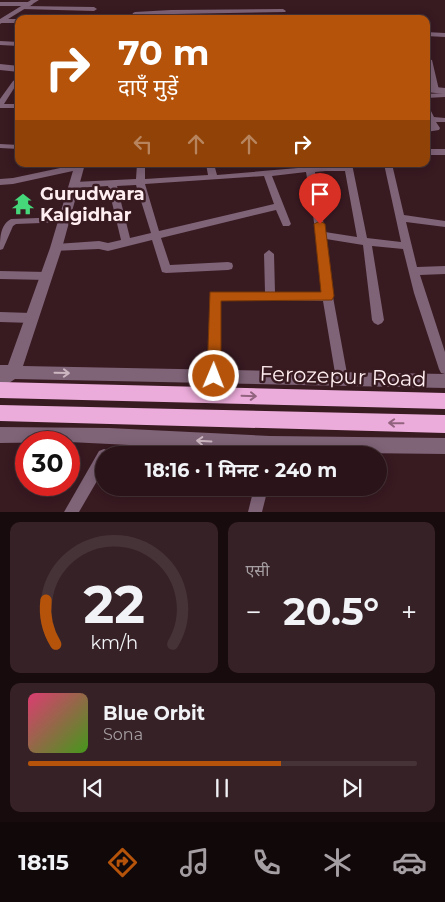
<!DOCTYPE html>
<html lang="hi">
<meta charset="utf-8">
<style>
:root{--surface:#2a1419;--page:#362126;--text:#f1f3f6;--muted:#a59ea2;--line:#463338;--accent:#b45309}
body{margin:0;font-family:Montserrat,"Noto Sans Devanagari",sans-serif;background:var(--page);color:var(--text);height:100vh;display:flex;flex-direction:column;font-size:19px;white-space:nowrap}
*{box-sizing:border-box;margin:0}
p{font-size:16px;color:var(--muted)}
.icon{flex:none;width:28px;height:28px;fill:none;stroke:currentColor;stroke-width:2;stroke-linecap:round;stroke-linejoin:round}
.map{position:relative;height:512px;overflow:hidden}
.sheet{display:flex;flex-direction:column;gap:10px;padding:10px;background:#170b0e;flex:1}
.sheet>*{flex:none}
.top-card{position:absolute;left:15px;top:15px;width:415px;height:152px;border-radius:10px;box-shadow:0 2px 12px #0003,0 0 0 1px var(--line);background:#b45309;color:#fff;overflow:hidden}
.speed{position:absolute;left:15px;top:431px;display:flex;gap:10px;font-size:25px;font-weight:700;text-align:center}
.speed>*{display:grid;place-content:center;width:65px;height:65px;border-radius:50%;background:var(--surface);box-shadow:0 2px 12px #0003,0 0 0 1px var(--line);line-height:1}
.speed .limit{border:8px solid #d22;background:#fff;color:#111}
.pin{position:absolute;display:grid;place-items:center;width:42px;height:42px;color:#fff;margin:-51px -21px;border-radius:50% 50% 50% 0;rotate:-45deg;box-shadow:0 0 5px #0007}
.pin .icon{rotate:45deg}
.me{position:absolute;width:55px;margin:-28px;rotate:1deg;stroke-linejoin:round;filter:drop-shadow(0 0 4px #0008)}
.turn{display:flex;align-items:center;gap:18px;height:105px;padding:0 20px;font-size:22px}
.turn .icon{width:65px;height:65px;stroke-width:2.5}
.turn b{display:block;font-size:35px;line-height:42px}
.lanes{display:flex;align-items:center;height:48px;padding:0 20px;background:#0003;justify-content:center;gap:25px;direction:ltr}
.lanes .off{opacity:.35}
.big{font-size:38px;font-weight:700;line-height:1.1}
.sheet .tile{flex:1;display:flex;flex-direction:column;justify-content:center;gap:8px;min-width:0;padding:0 18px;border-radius:10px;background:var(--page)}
.sheet .dial{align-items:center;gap:0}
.dial svg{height:130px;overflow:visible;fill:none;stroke:var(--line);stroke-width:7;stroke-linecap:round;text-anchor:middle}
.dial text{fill:var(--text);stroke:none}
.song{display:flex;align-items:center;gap:15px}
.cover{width:60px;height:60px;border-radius:8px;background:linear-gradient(135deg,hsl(340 70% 55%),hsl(100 70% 35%))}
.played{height:5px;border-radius:2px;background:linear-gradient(90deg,var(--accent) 65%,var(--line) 65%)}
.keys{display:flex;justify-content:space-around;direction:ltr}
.heat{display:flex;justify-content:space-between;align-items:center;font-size:28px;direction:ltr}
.sheet .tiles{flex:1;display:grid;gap:10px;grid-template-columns:1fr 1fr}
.tile:last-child{grid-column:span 2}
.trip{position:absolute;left:95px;top:446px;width:292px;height:50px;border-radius:25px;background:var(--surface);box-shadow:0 2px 12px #0003,0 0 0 1px var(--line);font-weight:700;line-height:50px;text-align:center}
.tabs{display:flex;height:80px;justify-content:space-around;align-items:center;background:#11080a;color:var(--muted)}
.tabs .icon{width:35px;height:35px}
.tabs .current{color:var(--accent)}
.tabs b{font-size:22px;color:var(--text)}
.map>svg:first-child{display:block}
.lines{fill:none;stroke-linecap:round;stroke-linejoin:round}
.minor{fill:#7f6377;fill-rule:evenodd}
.tertiary{fill:#7f6377;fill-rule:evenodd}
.trunk{fill:#ecacdb;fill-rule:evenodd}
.oneway{stroke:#ccb6c0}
.oneway2{stroke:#92637e}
.route{fill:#b45309;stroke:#753606}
.labels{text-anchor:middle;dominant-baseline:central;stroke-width:5;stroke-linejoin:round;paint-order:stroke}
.poi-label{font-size:18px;font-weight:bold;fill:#ffeef1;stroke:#381a21;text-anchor:start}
.near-street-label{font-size:21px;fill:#ffeef1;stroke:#381a21}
</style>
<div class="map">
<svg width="445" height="512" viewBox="0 0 445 512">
<rect width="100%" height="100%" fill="#381a21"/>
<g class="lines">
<path class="minor" d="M0,2H30L33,4L30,6H0Z
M24,6L94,7L97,9L94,11L22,9V7Z
M283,9L286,11L285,12L174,14L173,19H167L168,14L137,16L136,19H130L133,13L135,12L171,10Z
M0,19H19V23H1Z
M426,32L445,33V37L426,36Z
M0,41L19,42V46L0,45Z
M427,59L432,60L439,90L438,92L431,90Z
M15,80L18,82L4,104H19V108H0V99L13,81Z
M445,93V97L426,98V94Z
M426,107H429L434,117L445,118V122H436L440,128L439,130L426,132V128L431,127L426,117Z
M0,144L19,145V149L0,148Z
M426,149H445V155H426Z
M79,164L82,165V169L13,184L0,185V179L13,178Z
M137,164H145V179L208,175L206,164H214L217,175L321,166L320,164H328L329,165L352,164L367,238L401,242L384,164H392L404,215L445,221V227L406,222L417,267L445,266V274L420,275L445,352V374L441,373L439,369L414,293L403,249L372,246L384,320L382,323L378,325L374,323L372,320L363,245L326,239L333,297L348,379L346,383L342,385L338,383L336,379L323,301L220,300V375L218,379L214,380L210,379L208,375L210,296L211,293L265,292L264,254L269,250L274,254L275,292L322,293L313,214L306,172L272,176L291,224L289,226H283L276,210L161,238L170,265L228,262L232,263L233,266L232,269L228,270L166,273L162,272L152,240L108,251L99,249L53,251L51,248L56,244L99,241L108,243L121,240L108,186L74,188L70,185L74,182L136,179ZM326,171H345L357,237L325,232L315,172ZM264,176L274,204L159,231L145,184ZM136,185L151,233L130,238L117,186Z
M64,217L69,220L67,222L16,224L13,226L3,249L0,250C0,238 0,225 11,219Z
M0,271L47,272L51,273L52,276L51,279L47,280L0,279Z
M0,312L32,313L36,315L38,318L36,321L32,323L0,322Z
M104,449L109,451L110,455H104V469L79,512H64L99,451Z
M254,488H268L262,512H248Z"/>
<path class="tertiary" d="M31,0H39L0,24V19Z
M0,64L19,66V72L0,70Z
M426,86L445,88V94L426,92Z
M75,164H85L62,248L23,366L445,374V388L15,379L0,389V365H8L50,248Z
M0,427L109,428L270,436L445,438V454L270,452L69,442L0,443Z"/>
<path class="trunk" d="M0,382L445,393V409L0,398Z
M0,405L445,415V433L0,421Z"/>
</g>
<defs><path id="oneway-shaft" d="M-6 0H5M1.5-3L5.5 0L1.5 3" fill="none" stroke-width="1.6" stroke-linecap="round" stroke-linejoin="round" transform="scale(1.25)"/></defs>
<g class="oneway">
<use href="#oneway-shaft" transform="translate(62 373) rotate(1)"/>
<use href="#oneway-shaft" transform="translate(204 441) rotate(-177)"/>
</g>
<g class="oneway2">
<use href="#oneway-shaft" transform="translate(249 396) rotate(2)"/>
<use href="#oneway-shaft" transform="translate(396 423) rotate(-179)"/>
</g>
<path class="route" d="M320,221L325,224L334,296L332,300L221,301V376L219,380L214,382L209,380L207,376L210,292H321L314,224Z"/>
<defs>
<g id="temple-bare" transform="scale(1.725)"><path d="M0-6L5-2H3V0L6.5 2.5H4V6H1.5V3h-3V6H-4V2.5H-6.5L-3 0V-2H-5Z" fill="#45d77a" stroke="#381a21" stroke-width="2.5" paint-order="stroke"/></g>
</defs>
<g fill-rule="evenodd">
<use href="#temple-bare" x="23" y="204"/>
</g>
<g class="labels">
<g class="poi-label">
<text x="40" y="194">Gurudwara<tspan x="40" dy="21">Kalgidhar</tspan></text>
</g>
<g class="near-street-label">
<text transform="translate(343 376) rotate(2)">Ferozepur Road</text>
</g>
</g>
</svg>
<div class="speed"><div class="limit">30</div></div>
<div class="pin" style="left:320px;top:224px;background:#d93025"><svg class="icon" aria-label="arrive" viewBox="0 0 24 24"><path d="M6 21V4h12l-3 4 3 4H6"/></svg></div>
<svg class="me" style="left:214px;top:376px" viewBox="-20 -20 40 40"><circle r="17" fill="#b45309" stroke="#fff" stroke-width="3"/><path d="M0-11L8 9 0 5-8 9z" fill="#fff"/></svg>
<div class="trip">18:16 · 1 मिनट · 240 m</div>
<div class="top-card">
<div class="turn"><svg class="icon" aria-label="right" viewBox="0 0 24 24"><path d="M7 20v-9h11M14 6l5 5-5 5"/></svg><div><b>70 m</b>दाएँ मुड़ें</div></div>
<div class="lanes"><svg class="icon off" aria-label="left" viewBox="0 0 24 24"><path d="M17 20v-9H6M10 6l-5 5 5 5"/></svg><svg class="icon off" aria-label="ahead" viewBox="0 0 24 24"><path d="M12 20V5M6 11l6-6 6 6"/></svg><svg class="icon off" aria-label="ahead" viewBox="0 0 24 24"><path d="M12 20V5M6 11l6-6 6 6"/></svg><svg class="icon" aria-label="right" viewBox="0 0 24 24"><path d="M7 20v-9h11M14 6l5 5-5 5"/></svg></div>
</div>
</div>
<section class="sheet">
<div class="tiles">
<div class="tile dial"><svg viewBox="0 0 100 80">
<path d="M14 69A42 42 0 1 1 86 69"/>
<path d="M14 69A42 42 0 0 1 8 42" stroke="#b45309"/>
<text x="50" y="56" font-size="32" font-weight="700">22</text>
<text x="50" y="72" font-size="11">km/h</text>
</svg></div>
<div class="tile"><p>एसी</p>
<div class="heat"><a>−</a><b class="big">20.5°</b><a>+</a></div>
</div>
<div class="tile">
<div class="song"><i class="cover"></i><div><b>Blue Orbit</b><p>Sona</p></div></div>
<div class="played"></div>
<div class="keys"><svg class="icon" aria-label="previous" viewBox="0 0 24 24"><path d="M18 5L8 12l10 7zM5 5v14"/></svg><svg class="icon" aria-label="pause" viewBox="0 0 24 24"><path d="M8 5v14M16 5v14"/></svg><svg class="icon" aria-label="next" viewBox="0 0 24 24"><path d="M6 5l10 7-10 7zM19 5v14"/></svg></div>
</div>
</div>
</section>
<nav class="tabs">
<b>18:15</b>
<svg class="icon current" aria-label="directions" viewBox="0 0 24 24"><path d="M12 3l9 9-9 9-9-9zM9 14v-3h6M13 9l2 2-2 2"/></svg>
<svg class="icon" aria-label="music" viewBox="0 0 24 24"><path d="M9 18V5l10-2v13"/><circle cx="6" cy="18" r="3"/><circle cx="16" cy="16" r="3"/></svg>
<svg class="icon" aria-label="phone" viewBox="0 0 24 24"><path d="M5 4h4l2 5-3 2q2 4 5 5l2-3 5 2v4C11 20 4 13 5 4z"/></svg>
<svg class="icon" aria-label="climate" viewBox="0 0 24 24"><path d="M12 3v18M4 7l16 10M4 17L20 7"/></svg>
<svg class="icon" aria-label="car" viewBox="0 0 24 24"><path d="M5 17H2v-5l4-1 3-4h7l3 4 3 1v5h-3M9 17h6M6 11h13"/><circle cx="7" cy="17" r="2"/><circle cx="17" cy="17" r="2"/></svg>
</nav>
